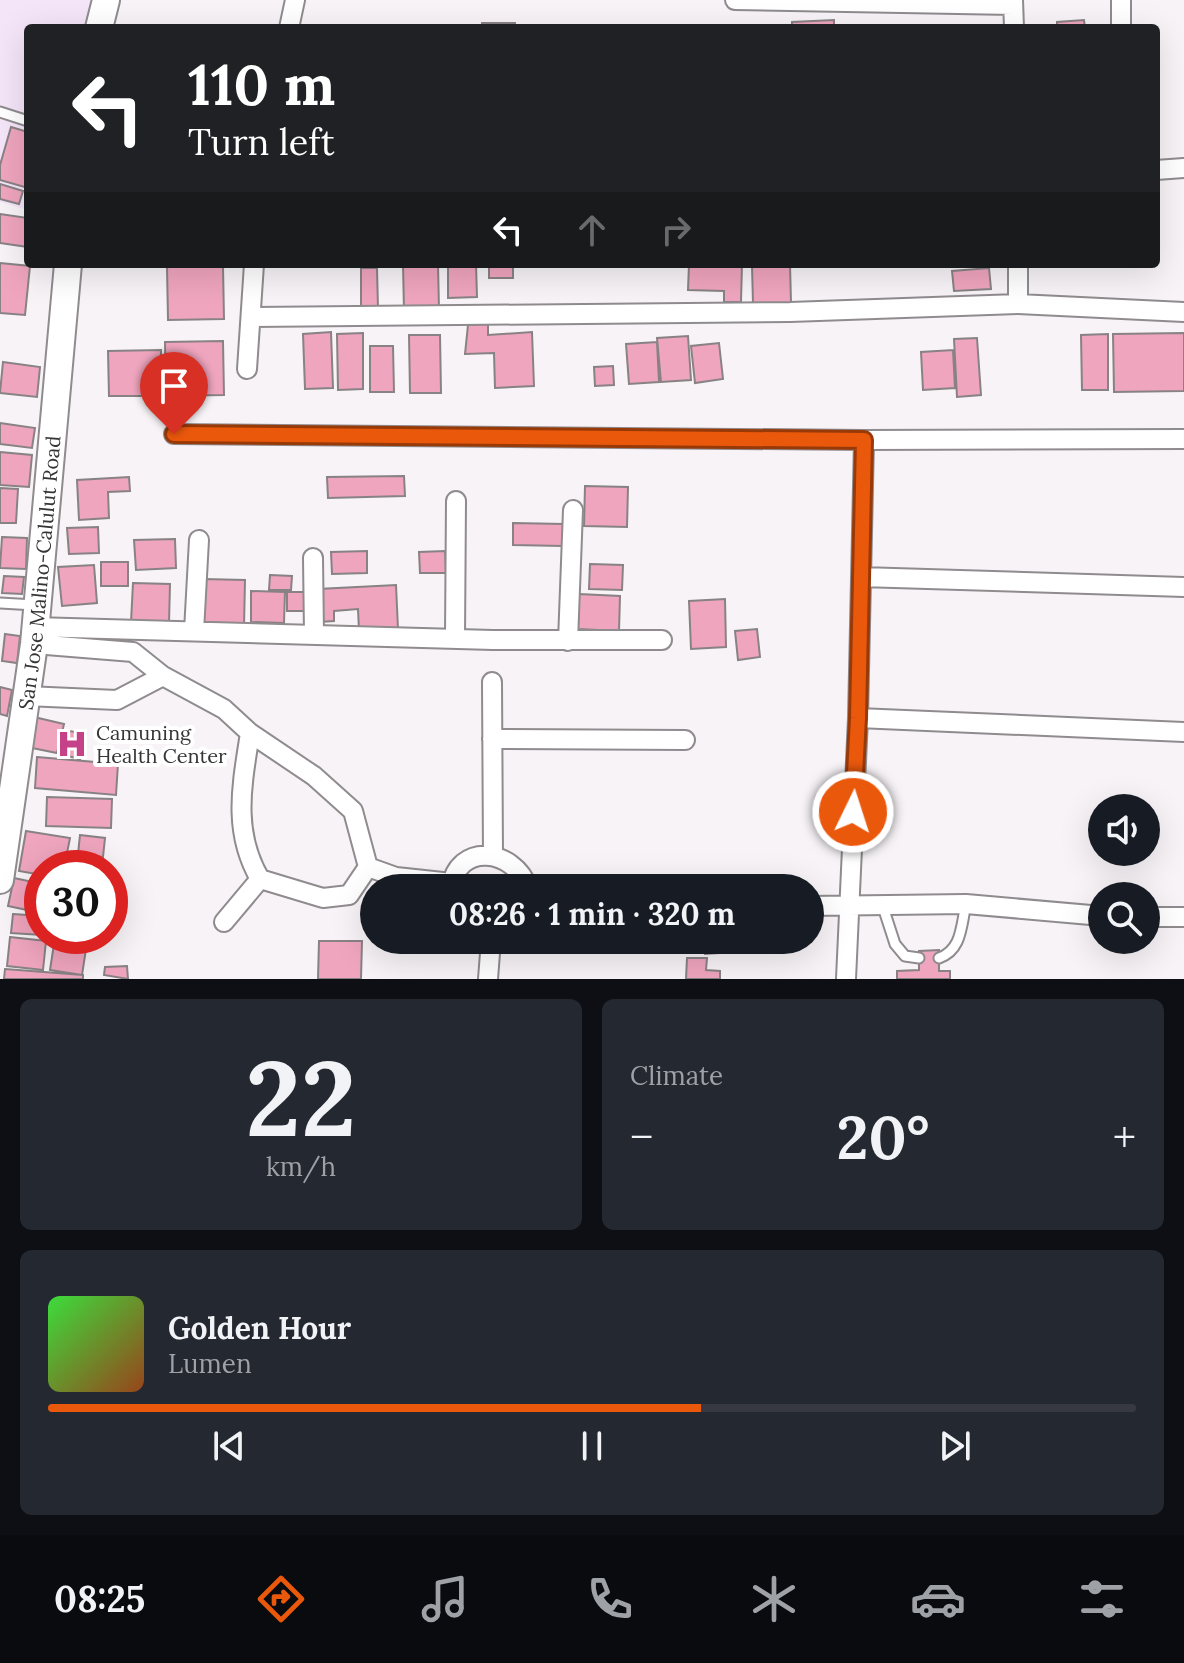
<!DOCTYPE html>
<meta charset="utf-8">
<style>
:root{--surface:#171b24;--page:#242831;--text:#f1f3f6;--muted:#9ea1a6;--line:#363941;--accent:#ea580c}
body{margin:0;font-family:Lora,serif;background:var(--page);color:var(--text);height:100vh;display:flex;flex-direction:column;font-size:30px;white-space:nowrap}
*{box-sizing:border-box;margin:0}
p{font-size:26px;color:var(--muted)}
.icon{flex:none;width:44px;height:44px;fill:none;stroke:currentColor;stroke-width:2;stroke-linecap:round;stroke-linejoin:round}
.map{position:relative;height:979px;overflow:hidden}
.details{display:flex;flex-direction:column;gap:20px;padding:20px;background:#0d0f14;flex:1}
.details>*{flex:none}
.banner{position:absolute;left:24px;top:24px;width:1136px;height:244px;border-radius:8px;box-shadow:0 8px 32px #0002;background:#202124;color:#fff;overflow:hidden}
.fabs{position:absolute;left:1088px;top:794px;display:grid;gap:16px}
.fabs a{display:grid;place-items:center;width:72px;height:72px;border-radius:50%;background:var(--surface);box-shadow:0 8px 32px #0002;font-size:40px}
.speed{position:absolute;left:24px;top:850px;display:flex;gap:16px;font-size:40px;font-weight:700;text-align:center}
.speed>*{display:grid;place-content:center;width:104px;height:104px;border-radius:50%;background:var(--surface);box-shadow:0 8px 32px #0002;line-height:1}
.speed .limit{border:12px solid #d22;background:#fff;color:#111}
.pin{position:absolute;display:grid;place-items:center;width:68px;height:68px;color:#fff;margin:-82px -34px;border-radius:50% 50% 50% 0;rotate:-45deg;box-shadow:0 0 8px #0007}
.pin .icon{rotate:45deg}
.me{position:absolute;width:88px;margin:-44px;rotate:4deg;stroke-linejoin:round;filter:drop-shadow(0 0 6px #0008)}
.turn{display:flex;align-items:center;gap:28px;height:168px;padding:0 32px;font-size:36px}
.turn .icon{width:104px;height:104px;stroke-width:2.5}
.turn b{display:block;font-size:56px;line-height:68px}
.lanes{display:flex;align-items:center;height:76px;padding:0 32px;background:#0003;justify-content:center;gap:40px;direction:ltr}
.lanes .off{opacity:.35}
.big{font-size:60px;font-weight:700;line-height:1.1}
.details .widget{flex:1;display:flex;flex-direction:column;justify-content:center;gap:12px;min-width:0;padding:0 28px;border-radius:12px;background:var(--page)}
.details .dial{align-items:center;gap:0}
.dial b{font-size:104px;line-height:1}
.song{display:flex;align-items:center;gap:24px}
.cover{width:96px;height:96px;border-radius:12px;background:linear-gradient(135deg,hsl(120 70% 55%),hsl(20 70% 35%))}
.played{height:8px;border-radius:4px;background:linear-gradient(90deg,var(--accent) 60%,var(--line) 60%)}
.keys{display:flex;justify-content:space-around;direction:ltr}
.heat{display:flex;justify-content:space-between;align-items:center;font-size:44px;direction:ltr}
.details .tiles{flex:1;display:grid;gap:20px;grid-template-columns:1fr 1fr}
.widget:last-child{grid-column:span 2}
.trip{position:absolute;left:360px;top:874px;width:464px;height:80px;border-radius:40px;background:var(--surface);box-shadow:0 8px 32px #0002;font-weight:700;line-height:80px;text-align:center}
.tab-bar{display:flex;height:128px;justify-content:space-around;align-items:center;background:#090b0e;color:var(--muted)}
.tab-bar .icon{width:56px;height:56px}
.tab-bar .active{color:var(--accent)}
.tab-bar b{font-size:36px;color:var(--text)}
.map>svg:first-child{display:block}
.education{fill:#f4e5f8}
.building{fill:#efa5be;stroke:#888284;stroke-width:2}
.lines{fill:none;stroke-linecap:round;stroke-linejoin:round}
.service-casing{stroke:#8f8b8e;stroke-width:13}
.minor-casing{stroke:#8f8b8e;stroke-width:22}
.secondary-casing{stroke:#8f8b8e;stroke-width:30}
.service{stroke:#fff;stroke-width:9}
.minor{stroke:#fff;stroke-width:18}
.secondary{stroke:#fff;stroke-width:26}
.route-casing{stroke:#983908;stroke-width:20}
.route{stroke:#ea580c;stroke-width:14}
.labels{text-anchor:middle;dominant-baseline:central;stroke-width:8;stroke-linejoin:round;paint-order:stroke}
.street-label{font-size:20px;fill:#363536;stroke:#fff}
.poi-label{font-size:20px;fill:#363536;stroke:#fff;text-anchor:start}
</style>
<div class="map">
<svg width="1184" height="979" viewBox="0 0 1184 979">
<rect width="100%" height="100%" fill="#f7f3f7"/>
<path class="education" d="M0,0H99L93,28H28V210L0,202Z"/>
<path class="building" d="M834,20V28H792V22Z
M1084,20L1085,28H1057V22Z
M482,23H515V28H482Z
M11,127L28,132V188L0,180V165Z
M0,184L23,191L19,204L0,199Z
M0,214L28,218V247L0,243Z
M0,263L30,266L25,315L0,313Z
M403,264H438L439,310L404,311Z
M448,264H476L477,297L448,298Z
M489,264H513V278H489Z
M689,264H742L741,302H724V291L688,290Z
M790,264L791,303L753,304L752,265Z
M223,266L224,319L168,320L167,267Z
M361,268H377L378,309H361Z
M989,268L991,289L954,291L952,271Z
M488,324V335L532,332L534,386L495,388L494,353L465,354L468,325Z
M331,332L333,388L305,389L303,334Z
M363,333V389L338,390L337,334Z
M1184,333V391L1114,392L1113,334Z
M1108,334V390H1082L1081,335Z
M409,335H440L441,393H410Z
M688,336L691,380L661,382L657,338Z
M977,338L981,395L957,397L954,339Z
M223,341L224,395L166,396L165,342Z
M657,342L659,382L629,384L626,344Z
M719,343L723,379L695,383L691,346Z
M370,346H393L394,392H370Z
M161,350V396H109L108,351Z
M953,350L955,388L923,390L921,352Z
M3,362L40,367L37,397L0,393Z
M613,366L614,385L595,386L594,367Z
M0,423L35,428L32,448L0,444Z
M0,452L32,455L29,487L0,485Z
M404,476L405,496L328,498L327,477Z
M129,477L130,491L108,492L109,518L79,520L77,480Z
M585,486L628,487L627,527L584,526Z
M0,488L18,489L16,523H0Z
M513,523L564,524L563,546L513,545Z
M98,527L99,553L69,554L67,528Z
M2,537L27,538L26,569L0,568Z
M175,539L176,568L136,570L134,540Z
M367,551V573L332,574L331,552Z
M445,551L446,573H420L419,552Z
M101,562H128V586H101Z
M590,564L623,565L622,590L589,589Z
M94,565L97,603L62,606L58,567Z
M270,575L292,576L291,590H269Z
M4,576L24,577L22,594L2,593Z
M203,579L245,580L244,626L200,625Z
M133,583L170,584L169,623L131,622Z
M396,585L398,629L359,631L358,609L334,611V621L319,622L318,589Z
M251,591L285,592L284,623L251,622Z
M287,592H308V611H287Z
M579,594L620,596L619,631L578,629Z
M725,599L726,647L691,649L689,601Z
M757,629L760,657L738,660L735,631Z
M5,634L20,636L17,663L2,661Z
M0,687L12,690L7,716L0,714Z
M34,717L64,724L57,753L27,747Z
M64,730L86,734L80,759L59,754Z
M37,757L118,764L116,795L35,788Z
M47,797L112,799L111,828L46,826Z
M26,831L70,838L64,868H42V875L19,871Z
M80,835L105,838L103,857L78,854Z
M71,857L102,861L101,868H69Z
M14,878L33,882L27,910L8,906Z
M36,883L42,884V913L31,911Z
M13,914L42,916V935L11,933Z
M70,936H104L102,944Z
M10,937L46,941L43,970L7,966Z
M704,940H719V953L705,954Z
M319,941H362L361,979H318Z
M54,944L86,949L82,975L50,970Z
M939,950V971H950V979H897V971L919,970V951Z
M687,958H707L706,970L720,971V979H686Z
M127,966L128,979L104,975L105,967Z
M5,969L83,975V979H4Z"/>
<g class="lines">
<g class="service-casing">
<path id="service" d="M0,112L28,121
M0,603L35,605
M883,907L895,944L905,956L919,958
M939,958C962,950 961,926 966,904"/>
</g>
<g class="minor-casing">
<path id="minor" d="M735,0L1013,5
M1013,0L1014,28
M289,28L295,0
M1121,28V0
M1156,170L1184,168
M1018,304V264
M253,317L790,312L1018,304L1184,312
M247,369L254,264
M174,434L864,440L1184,439
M313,558L314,634
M861,577L1184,587
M34,627L493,640H662
M194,631L199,540
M455,637L456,501
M568,641L573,510
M34,644L133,652L163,676L224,709L250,733L314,776L353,811L368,867L396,877L452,883
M492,682L493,855
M26,696L117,700L163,676
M858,718L1184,732
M250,733C242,785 232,831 260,879L323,898L349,895L368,867
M492,739L685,740
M451,888C457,842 514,848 528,888
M810,906L966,904L1102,916
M1146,917H1184
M224,922L260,879
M488,979L491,940
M846,979L858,718L864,440"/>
</g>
<g class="secondary-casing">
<g id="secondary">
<path d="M99,28L106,0"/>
<path id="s1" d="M0,880L34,644L68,264"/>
</g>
</g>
<use href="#service" class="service"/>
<use href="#minor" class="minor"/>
<use href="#secondary" class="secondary"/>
</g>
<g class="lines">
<g class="route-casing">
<path id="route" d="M174,434L864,440L858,718L853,812"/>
</g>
<use href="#route" class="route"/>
</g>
<defs>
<g id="hospital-bare" transform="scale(2.4)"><path d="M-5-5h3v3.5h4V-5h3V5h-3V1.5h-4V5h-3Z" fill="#c64288" stroke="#fff" stroke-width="2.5" paint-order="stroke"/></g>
</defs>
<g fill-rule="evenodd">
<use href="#hospital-bare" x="72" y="744"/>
</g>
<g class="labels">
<g class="street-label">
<text stroke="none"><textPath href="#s1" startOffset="310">San Jose Malino-Calulut Road</textPath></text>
</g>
<g class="poi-label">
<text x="96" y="732">Camuning<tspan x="96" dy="23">Health Center</tspan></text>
</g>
</g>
</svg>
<div class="fabs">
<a><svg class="icon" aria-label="sound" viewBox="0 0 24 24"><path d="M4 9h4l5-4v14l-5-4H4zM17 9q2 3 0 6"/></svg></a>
<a><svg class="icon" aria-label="search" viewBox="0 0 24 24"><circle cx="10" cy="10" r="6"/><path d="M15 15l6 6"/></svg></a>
</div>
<div class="speed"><div class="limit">30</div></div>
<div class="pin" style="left:174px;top:434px;background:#d93025"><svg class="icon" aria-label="arrive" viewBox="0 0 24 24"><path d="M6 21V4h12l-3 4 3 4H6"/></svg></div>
<svg class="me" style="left:853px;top:812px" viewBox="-20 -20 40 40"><circle r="17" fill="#ea580c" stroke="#fff" stroke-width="3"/><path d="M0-11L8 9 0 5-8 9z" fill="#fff"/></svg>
<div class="trip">08:26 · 1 min · 320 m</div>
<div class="banner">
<div class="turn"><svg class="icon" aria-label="left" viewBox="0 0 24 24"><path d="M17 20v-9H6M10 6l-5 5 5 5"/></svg><div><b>110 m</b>Turn left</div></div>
<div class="lanes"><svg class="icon" aria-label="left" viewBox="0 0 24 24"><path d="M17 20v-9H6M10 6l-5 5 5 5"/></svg><svg class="icon off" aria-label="ahead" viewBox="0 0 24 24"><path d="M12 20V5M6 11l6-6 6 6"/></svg><svg class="icon off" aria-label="right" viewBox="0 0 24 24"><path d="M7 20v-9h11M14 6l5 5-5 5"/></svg></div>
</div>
</div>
<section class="details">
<div class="tiles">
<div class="widget dial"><b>22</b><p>km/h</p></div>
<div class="widget"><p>Climate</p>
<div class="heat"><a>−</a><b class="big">20°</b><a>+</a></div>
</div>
<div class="widget">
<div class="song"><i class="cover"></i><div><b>Golden Hour</b><p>Lumen</p></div></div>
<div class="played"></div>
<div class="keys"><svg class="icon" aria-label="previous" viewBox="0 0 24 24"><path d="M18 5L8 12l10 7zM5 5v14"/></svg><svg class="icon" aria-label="pause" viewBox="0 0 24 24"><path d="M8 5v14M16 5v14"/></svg><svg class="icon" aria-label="next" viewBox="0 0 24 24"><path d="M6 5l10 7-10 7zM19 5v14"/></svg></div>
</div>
</div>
</section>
<nav class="tab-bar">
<b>08:25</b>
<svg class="icon active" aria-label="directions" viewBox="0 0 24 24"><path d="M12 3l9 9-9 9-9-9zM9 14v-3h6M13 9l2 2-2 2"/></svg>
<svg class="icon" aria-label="music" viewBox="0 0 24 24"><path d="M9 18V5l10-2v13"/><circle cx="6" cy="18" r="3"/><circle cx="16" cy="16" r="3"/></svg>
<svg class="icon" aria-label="phone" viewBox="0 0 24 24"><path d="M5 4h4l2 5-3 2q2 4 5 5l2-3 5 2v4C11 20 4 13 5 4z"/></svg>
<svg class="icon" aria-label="climate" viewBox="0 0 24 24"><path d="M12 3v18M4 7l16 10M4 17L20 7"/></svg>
<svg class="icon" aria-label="car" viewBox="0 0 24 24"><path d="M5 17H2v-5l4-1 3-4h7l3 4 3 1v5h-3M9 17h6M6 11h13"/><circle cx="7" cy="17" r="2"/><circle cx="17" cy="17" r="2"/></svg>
<svg class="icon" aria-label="filters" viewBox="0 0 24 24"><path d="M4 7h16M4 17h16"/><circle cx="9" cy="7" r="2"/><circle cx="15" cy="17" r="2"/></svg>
</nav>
